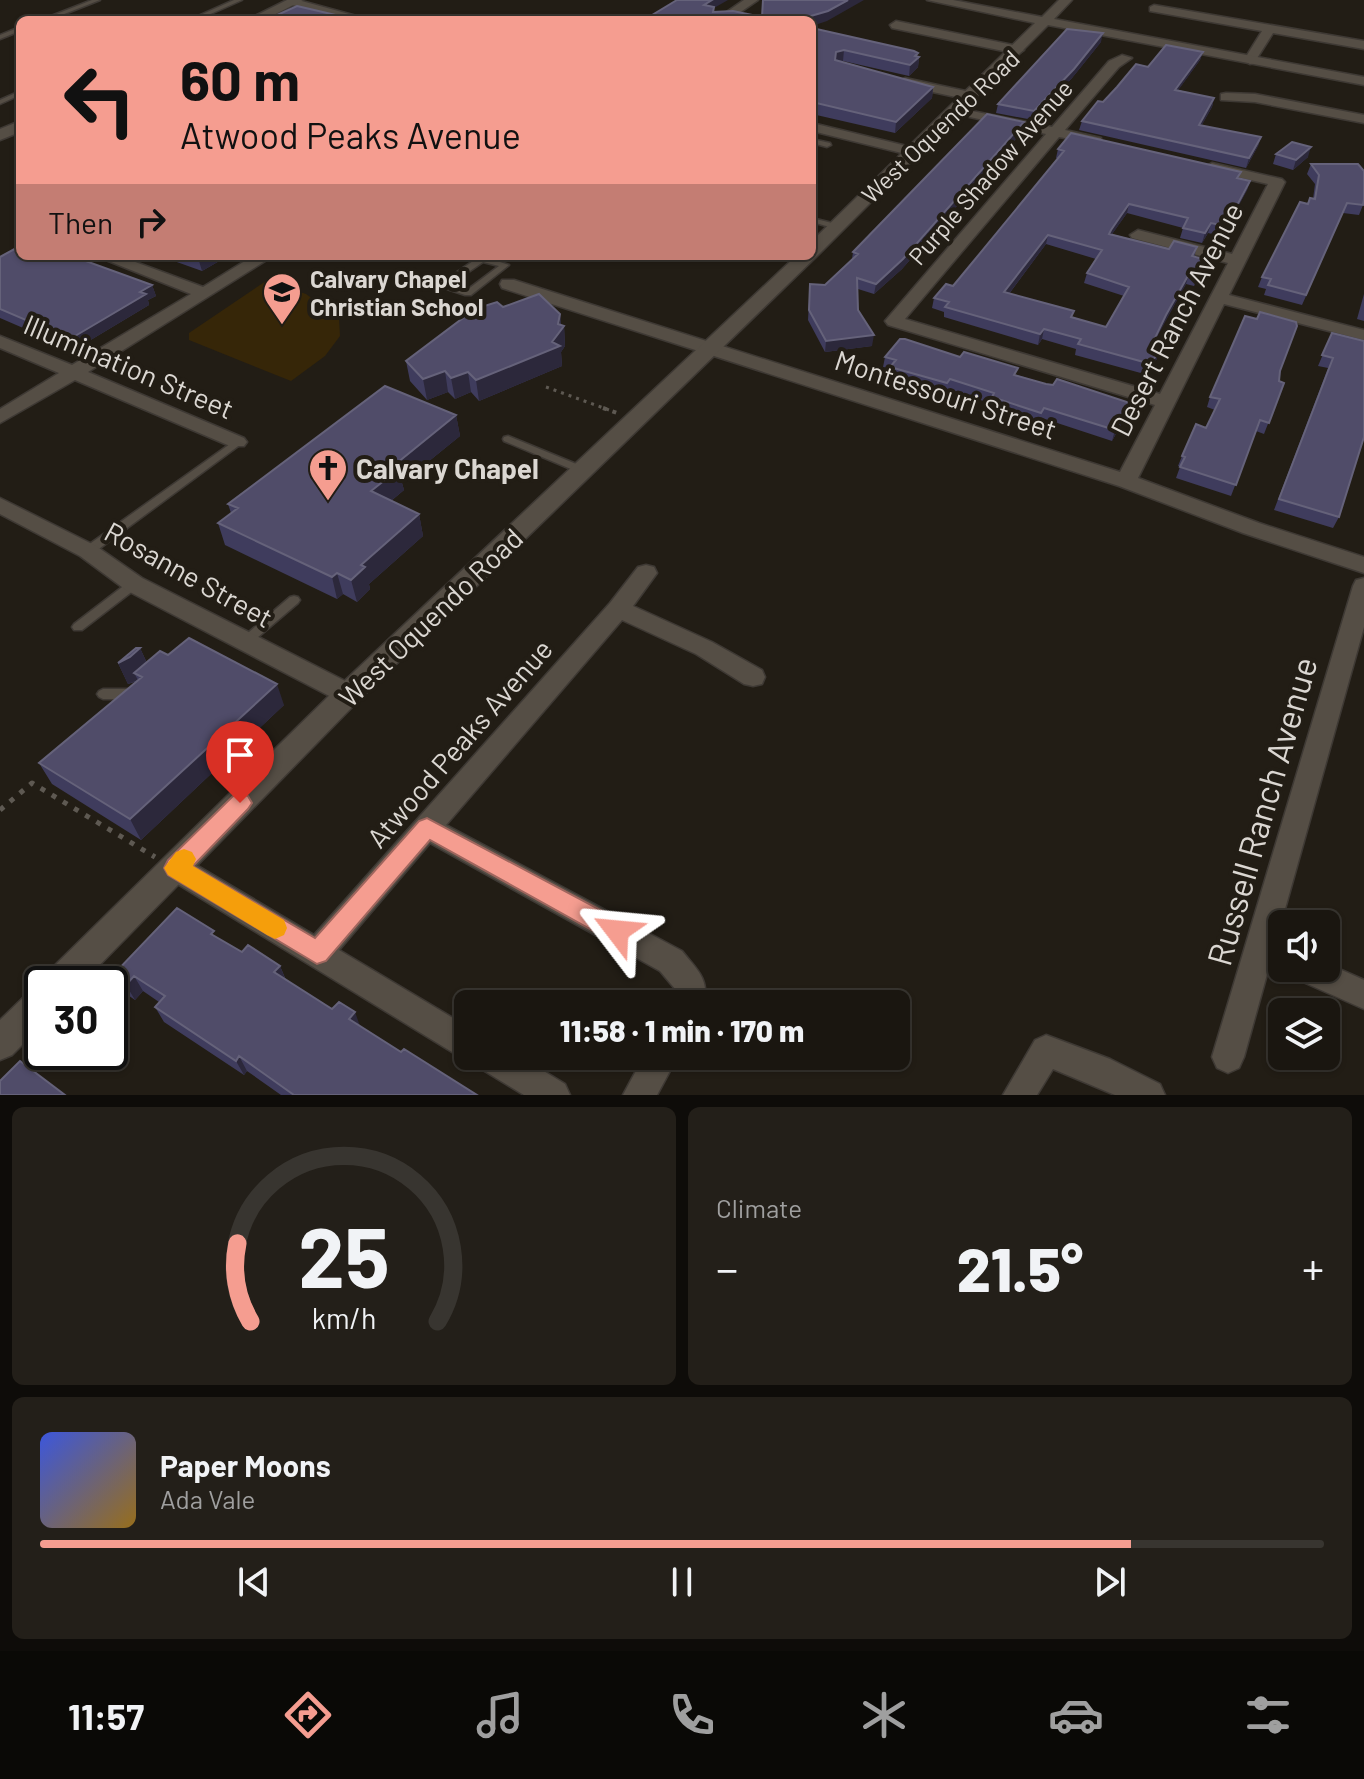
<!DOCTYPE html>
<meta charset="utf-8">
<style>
:root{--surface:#1a1610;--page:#231f19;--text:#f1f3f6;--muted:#9f9f9f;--line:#383530;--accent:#f59d90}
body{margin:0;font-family:Barlow,sans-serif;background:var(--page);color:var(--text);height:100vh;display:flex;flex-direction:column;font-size:30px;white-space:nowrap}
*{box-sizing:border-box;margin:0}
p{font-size:26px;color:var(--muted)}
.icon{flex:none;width:44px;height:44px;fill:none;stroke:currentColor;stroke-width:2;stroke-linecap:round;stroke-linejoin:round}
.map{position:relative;height:1095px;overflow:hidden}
.sheet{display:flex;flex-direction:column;gap:12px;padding:12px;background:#0e0c09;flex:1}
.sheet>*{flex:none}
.top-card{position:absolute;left:16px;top:16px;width:800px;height:244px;border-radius:12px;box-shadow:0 2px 6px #0004,0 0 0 2px var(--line);background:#f59d90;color:#111;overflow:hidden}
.buttons{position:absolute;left:1268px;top:910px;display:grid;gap:16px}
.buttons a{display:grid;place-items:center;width:72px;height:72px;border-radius:12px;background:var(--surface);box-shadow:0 2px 6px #0004,0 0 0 2px var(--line);font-size:40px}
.speed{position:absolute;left:24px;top:966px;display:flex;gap:16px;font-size:40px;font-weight:700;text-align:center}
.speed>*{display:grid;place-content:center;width:104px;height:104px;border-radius:50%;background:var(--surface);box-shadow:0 2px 6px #0004,0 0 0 2px var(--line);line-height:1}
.speed .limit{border:4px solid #111;border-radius:12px;background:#fff;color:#111}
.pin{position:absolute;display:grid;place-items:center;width:68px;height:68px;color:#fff;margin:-82px -34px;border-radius:50% 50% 50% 0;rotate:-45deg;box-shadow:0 0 8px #0007}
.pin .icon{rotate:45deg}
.me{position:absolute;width:88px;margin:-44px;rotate:299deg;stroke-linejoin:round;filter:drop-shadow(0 0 6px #0008)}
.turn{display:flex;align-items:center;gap:28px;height:168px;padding:0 32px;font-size:36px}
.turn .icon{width:104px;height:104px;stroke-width:2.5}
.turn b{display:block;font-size:56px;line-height:68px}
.then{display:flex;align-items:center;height:76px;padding:0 32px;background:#0003;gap:16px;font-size:30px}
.big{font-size:60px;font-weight:800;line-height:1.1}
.sheet .tile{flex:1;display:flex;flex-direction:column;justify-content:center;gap:12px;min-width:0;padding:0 28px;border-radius:12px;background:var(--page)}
.sheet .dial{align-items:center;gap:0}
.dial svg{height:208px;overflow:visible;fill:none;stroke:var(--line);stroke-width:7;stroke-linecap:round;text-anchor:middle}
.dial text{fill:var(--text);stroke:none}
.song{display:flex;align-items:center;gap:24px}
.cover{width:96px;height:96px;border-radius:12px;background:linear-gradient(135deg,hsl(230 70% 55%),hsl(40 70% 35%))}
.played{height:8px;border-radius:4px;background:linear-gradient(90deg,var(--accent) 85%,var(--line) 85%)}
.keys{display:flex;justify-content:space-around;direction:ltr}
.heat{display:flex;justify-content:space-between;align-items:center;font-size:44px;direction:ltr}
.sheet .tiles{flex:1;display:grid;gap:12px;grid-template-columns:1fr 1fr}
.tile:last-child{grid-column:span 2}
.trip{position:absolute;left:454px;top:990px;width:456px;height:80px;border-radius:12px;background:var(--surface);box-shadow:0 2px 6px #0004,0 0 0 2px var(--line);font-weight:800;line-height:80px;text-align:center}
.tab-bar{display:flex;height:128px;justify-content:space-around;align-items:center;background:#0a0906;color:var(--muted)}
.tab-bar .icon{width:56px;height:56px}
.tab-bar .on{color:var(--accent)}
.tab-bar b{font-size:36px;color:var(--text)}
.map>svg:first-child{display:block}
.green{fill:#362608}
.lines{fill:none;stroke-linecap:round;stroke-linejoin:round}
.lane-casing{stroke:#3e3934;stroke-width:3}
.street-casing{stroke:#3e3934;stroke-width:3}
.secondary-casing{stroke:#3e3934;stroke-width:3}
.path-far2{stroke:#5e5952;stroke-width:3;stroke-dasharray:3 5;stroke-linecap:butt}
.path-far1{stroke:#5e5952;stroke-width:4;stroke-dasharray:4 6;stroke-linecap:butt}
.path{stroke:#5e5952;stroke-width:5;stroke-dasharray:5 8;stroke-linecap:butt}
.lane{fill:#554e45;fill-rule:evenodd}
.street{fill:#554e45;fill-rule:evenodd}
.secondary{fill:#554e45;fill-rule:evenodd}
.wall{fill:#3f3c5d;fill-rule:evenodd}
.shaded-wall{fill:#2c283b}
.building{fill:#504c69;stroke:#65627a;stroke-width:2;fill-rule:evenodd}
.route{fill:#f59d90;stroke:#9f665e;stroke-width:2}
.slow{fill:#f59e0b}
.labels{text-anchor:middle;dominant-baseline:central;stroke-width:8;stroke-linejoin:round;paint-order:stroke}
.far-street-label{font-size:24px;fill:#dbd7d2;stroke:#221d15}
.far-poi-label{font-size:24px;font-weight:bold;fill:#dbd7d2;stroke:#221d15;text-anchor:start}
.street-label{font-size:28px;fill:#dbd7d2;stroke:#221d15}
.poi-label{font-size:28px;font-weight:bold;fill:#dbd7d2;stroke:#221d15;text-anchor:start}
.near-street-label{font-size:34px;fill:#dbd7d2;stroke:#221d15}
</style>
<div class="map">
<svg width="1364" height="1095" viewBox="0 0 1364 1095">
<rect width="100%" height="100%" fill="#221d15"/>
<path class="green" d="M266,281L306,294L339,318L340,336L325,356L291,381L189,340V333Z"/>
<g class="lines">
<g class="lane-casing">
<path id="lane" d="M92,0H100L49,20H41Z
M234,0H242L197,20H189Z
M20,27V31L0,39V35Z
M20,91V95L0,104V100Z
M812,139L830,143L831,145L827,147L812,143Z
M812,218L840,225L841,227L837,229L812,222Z
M479,257H485L509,265L471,295H465L441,287V283ZM483,262L499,266L467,290L451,284Z
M508,436L586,468L587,470L586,472H578L504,441L503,439L504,437Z
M237,439L242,442L241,444L92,554H84L82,551L84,548Z
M134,580L140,584L138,587L82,630H74L72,627L74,624L130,581Z
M294,596L298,597L300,600L298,603L250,644H242L240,641L242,638L290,597Z
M103,689H134L138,691L140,694L138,697L134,699H103L99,697L97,694L99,691Z"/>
</g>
<g class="street-casing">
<path id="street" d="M288,0H298L371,20H351L288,4Z
M744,0H758L729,20H715Z
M1154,5L1364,41V49L1273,33L1254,63L1250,64L1244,60L1262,31L1150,11V7Z
M896,21L1018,46L1024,50L1018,54L892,28L890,25Z
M1122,55L1132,58L1119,67L1065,130L1101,138V144L1059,137L905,319L1160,394L1228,263L1132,238L1130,235L1138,230L1232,254L1268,184L1207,170L1205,167L1212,163L1282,179L1285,182L1229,295L1364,330V340L1224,304L1138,478L1259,523L1364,557V573L1243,533L1119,486L502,288L500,284L502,280H514L1120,472L1155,405L888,325L885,321L1046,134L952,113V107L1052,127L1109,61Z
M905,78L975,93L977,96L970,100L900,85L898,82Z
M1226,93L1255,94L1364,115V123L1255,102L1221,100V94Z
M812,123L919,149L921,152L914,156L812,131Z
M96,256H119L203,287L253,256H273L88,372L244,438L247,442L244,446H230L75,380L0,423V409L59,373L0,348V336L72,365L191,294Z
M0,498L96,546L142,578L357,687L360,694L357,701L348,704L339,701L126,590L80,556L0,514Z
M646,565L654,567L657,573L633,606L712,642L762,670L765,677L762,684L753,686L744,684L696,654L622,620L446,825L682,951C698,971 708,977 705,1004H675L676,990L660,971L430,843L339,950L468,1027V1056H519L565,1084L570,1095H524L478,1067L474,1057L468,1059L457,1055L166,877L162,868L166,859L176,856L186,859L314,935L610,603L638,567Z
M1364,578V627L1276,941L1282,944V968H1326V963L1364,980V1009L1294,978L1290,969L1282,972L1269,967L1244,1057L1239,1068L1228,1073L1217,1068L1212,1057L1353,586L1356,580Z
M1046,1035L1110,1059L1160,1084L1165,1095H1115L1053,1069L1037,1095H1003L1035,1040Z
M644,1056H678L657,1095H623Z"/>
</g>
<g class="secondary-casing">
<path id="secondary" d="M287,0H303L264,20H247Z
M927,0H953L1042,17L1059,0H1072L1054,19L1364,77V85L1048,25L818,255L358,701L81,984H42L47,973L338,687L796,256H812V241L1035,23Z
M20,121V132L0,140V129Z
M42,986V1025L12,1055L0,1060V1020L30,991Z"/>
</g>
<path class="path-far2" d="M546,387L609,410"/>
<path class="path-far1" d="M603,408L617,413"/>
<path class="path" d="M0,810L32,783L155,857"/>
<use href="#lane" class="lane"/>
<use href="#street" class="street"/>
<use href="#secondary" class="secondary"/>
</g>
<path class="wall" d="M812,28L919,57L918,67L909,76L843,61L840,62L933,87L932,98L895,133L812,114Z
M1101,42L1072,78L1033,120L996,113L998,104Z
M1203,52L1200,60L1178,90L1214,98L1212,107L1201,126L1261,137L1258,146L1246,168L1079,130L1082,121L1103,102L1148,67Z
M1024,122L1022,132L902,269L874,294L858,289V310L872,346L825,352L808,320L810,284L825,285L852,259L853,252Z
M1058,149L1250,181L1247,190L1222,236L1208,233L1202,243L1180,238L1183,228L1127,213L1112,234L1169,249L1197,247L1194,257L1203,270L1194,286L1186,284L1163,325L1156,338L1161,351L1148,375L1075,355L1076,349L1042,339L1038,345L944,317V312L932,308L934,298L953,286L1058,159L1056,158ZM1046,244L1096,259L1087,273L1084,283L1124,296L1106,327L1073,317L1009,294Z
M1276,154L1308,157L1293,170L1273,164Z
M1311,164L1363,205L1359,215L1343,213L1302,305L1264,295L1266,289L1258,287L1262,277L1308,204L1313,199L1315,184L1307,174Z
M160,256H228L202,271Z
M0,257L152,285L156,296L148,300L149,305L74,350L0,318Z
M1364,294V321L1357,319Z
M503,307L560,314L561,325L564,326L565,346L561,352L562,366L479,401L471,392L455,399L448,392L427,400L410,381L406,361Z
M1332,333L1339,517L1333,528L1274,510L1328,368L1318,366Z
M885,357L1017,375L1046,384L1130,403L1127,414L1112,441L1042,418L1039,423L989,408L990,403L948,390L945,393L889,378L890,369L883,367Z
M1280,371L1279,381L1284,383L1264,434L1256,431L1231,496L1176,478L1180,467L1178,466L1182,456L1206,428L1215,410L1207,407L1210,397Z
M456,415L460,436L402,483L404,490L391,501L419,514L423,536L369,584L370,589L357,602L343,594L337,599L225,545L218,523L231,513L228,504Z
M140,648L147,663L168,655L284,705L141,840L52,784L39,763L138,681L128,684L118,663Z
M218,938L242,952L280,966L286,980L401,1052L477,1095H281L247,1071L244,1075L164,1022L155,1007L159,1002L143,991L135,1000L122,991L112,976Z"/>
<path class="shaded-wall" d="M712,0H728L714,8L713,20L704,5Z
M848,0H864L827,21L812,26V20H797Z
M1103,33L1101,42L1072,78L1033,120L1034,111Z
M844,50L843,61L835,63L836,52Z
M1203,52L1200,60L1172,99L1175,90Z
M918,53L917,59L919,57L918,67L909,76L910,65L915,56Z
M933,87L932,98L895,133L896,122Z
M1214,98L1212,107L1197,134L1199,125Z
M1024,122L1022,132L902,269L874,294L876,284Z
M1261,137L1258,146L1246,168L1249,158Z
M1311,147L1308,157L1293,170L1296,160Z
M1250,181L1247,190L1222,236L1226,226Z
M1129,204L1127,213L1108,240L1109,234Z
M1211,223L1208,233L1202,243L1205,233Z
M1048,235L1046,244L1002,303L1004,292Z
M208,256H228L202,271L199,261Z
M1206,260L1203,270L1194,286L1197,276Z
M1189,274L1186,284L1151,348L1155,338L1166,315Z
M152,285L156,296L148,300L149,305L74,350L70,339Z
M560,314L561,329L564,326L565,346L561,352L562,366L479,401L476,380L552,342L558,324Z
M1044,329L1042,339L1038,345L1040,334Z
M874,335L872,346L825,352L826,341Z
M1165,340L1161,351L1148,375L1151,364Z
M445,371L448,392L427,400L423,379Z
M468,372L471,392L455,399L451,378Z
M1130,403L1127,414L1112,441L1115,430Z
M456,415L460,436L402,483L404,490L376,513L371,491L392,467Z
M419,514L423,536L369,584L370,589L357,602L351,580L361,565Z
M337,573L343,594L337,599L332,577Z
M140,648L150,670L134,673L138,680L128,684L118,663Z
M277,684L284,705L141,840L130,819Z
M280,966L286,981L274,972Z
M134,976L143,991L135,1000L126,985Z
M355,1012L360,1026L349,1019Z
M239,1056L247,1071L244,1075L236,1061Z"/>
<path class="building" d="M677,0H712L704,5L714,7L713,12L733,11L762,17L763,0H848L828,11L797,20H644Z
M297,6L357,20H266Z
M812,28L914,51L918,53L915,56L919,57L910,65L844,50L836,52L835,60L933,87L896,122L812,102Z
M1067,29L1103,33L1074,69L1034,111L998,104Z
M1166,45L1203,52L1175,90L1214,98L1199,125L1261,137L1249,158L1082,121L1098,101L1103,102L1117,87L1136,64L1148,67Z
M987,114L1024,122L903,259L876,284L857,278L858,310L874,335L826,341L809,310L810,284L825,285L858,254L853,252Z
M1071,133L1241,172L1237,178L1250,181L1226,226L1211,223L1205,233L1183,228L1188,218L1129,204L1111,230L1109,234L1169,249L1174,241L1197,247L1192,256L1206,260L1197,276L1189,274L1166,315L1155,338L1165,340L1151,364L1078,344L1081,339L1044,329L1040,334L945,307L949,302L934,298L946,284L953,286L972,263L1064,151L1058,149ZM1048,235L1102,250L1087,273L1129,287L1106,327L1071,317L1074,311L1004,292Z
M1292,142L1311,147L1296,160L1276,154Z
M1311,164H1358L1364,171V199L1363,205L1347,203L1306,295L1268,285L1271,279L1262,277L1300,202L1308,204L1310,198L1315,199L1319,175Z
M20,246V256H72L152,285L140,292L146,294L70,339L0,309V257Z
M185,256H208L199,261Z
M539,294L560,314L558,324L564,326L552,342L560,346L476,380L468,372L451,378L445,371L423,379L406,361L475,309L497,302L503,307Z
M1260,312L1296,322L1297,326L1280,371L1279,381L1284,383L1269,423L1260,420L1236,485L1180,467L1185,457L1182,456L1196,424L1206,428L1220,399L1210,397L1245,316L1257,319Z
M1332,333L1364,341V437L1339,517L1279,499L1333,358L1322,355Z
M900,339H905L960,357L964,352L1018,368L1014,375L1046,384L1053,385L1057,379L1130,403L1115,430L1044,408L1041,413L992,397L994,393L950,379L947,383L890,367L896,360L885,357Z
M385,386L456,415L392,467L399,469L371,491L419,514L361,565L365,567L351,580L337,573L332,577L218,523L238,508L228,504Z
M189,638L277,684L130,819L39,763L142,677L134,673L160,651L168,655Z
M136,648H140L130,657L118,663Z
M177,908L214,931L211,934L242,952L248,945L280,966L274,972L332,1009L339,1002L355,1012L349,1019L401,1052L404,1049L477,1095H294L239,1056L236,1061L155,1007L165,996L134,976L126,985L112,976Z
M20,1061L65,1095H0V1081Z"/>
<path class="route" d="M240,793L248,796L252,803L248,809L193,866L315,938L419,821L427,818L625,923L629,931L625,939L617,942L608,939L430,840L326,961L317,964L168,875L164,868L168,860L233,796Z"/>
<path class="slow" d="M184,849L192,852L196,859L193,866L284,920L287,928L284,935L275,939L267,935L168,875L164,868L176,852Z"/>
<defs>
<g id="school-pin" transform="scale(2)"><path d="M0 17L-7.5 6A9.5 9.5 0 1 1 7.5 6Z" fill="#f59d90" stroke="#221d15"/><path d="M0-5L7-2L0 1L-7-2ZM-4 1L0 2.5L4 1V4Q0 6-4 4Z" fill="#111"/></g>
<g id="church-pin" transform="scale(2)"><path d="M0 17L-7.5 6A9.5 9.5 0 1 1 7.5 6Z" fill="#f59d90" stroke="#221d15"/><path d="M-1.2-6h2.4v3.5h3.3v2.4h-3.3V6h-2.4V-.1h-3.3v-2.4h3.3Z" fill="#111"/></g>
</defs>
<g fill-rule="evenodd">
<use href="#school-pin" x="282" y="292"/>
<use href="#church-pin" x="328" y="468"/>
</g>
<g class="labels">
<g class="far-street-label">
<text transform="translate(940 126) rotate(-44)">West Oquendo Road</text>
<text transform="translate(990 172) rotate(-49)">Purple Shadow Avenue</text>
</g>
<g class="far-poi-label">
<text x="310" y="278">Calvary Chapel<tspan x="310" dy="28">Christian School</tspan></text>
</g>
<g class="street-label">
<text transform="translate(1176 319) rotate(-63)">Desert Ranch Avenue</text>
<text transform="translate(129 366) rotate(23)">Illumination Street</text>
<text transform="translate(946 394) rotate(18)">Montessouri Street</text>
<text transform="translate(189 574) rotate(29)">Rosanne Street</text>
<text transform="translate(430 617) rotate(-44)">West Oquendo Road</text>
<text transform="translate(459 743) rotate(-49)">Atwood Peaks Avenue</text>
</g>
<g class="poi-label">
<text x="356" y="468">Calvary Chapel</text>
</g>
<g class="near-street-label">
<text transform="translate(1261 811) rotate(-74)">Russell Ranch Avenue</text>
</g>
</g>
</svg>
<div class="buttons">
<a><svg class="icon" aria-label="sound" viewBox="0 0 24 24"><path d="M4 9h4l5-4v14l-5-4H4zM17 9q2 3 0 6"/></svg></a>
<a><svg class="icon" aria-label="layers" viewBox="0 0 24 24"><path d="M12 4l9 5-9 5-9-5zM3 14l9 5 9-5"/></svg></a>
</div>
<div class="speed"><div class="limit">30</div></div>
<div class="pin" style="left:240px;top:803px;background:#d93025"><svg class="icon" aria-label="arrive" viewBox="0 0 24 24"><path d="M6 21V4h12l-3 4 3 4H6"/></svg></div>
<svg class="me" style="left:617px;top:931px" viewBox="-20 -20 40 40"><path d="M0-17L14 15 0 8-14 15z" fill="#f59d90" stroke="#fff" stroke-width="4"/></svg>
<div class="trip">11:58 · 1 min · 170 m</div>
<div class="top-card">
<div class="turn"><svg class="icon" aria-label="left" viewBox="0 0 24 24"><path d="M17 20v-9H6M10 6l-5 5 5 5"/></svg><div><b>60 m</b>Atwood Peaks Avenue</div></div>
<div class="then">Then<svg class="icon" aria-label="right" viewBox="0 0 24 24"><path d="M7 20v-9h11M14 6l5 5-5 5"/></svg></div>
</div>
</div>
<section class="sheet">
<div class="tiles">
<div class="tile dial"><svg viewBox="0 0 100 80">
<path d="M14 69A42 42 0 1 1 86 69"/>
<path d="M14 69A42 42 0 0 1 9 39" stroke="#f59d90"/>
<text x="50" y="56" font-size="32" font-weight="700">25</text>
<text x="50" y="72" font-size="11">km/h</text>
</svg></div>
<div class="tile"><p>Climate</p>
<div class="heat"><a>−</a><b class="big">21.5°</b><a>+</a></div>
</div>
<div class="tile">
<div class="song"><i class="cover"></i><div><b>Paper Moons</b><p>Ada Vale</p></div></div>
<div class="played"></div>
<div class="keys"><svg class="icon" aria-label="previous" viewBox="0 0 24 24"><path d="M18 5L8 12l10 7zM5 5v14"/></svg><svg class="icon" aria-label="pause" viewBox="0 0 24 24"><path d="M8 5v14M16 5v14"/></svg><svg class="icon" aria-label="next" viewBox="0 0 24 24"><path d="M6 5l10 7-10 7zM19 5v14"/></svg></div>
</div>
</div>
</section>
<nav class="tab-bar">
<b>11:57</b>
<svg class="icon on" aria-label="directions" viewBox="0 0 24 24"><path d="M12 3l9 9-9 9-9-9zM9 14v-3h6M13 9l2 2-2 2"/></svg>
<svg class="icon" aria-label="music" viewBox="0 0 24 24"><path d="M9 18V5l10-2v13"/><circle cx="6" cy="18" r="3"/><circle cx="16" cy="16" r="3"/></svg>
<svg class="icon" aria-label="phone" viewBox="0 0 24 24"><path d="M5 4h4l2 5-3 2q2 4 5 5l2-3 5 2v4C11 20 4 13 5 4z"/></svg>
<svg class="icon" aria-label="climate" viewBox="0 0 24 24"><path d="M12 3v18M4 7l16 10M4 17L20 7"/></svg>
<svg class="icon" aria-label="car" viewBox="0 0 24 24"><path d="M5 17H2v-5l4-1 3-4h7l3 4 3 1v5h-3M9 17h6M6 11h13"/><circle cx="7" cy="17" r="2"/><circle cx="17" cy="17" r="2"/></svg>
<svg class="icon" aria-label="filters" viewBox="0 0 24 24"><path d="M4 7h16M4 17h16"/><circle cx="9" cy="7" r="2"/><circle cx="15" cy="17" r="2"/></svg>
</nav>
